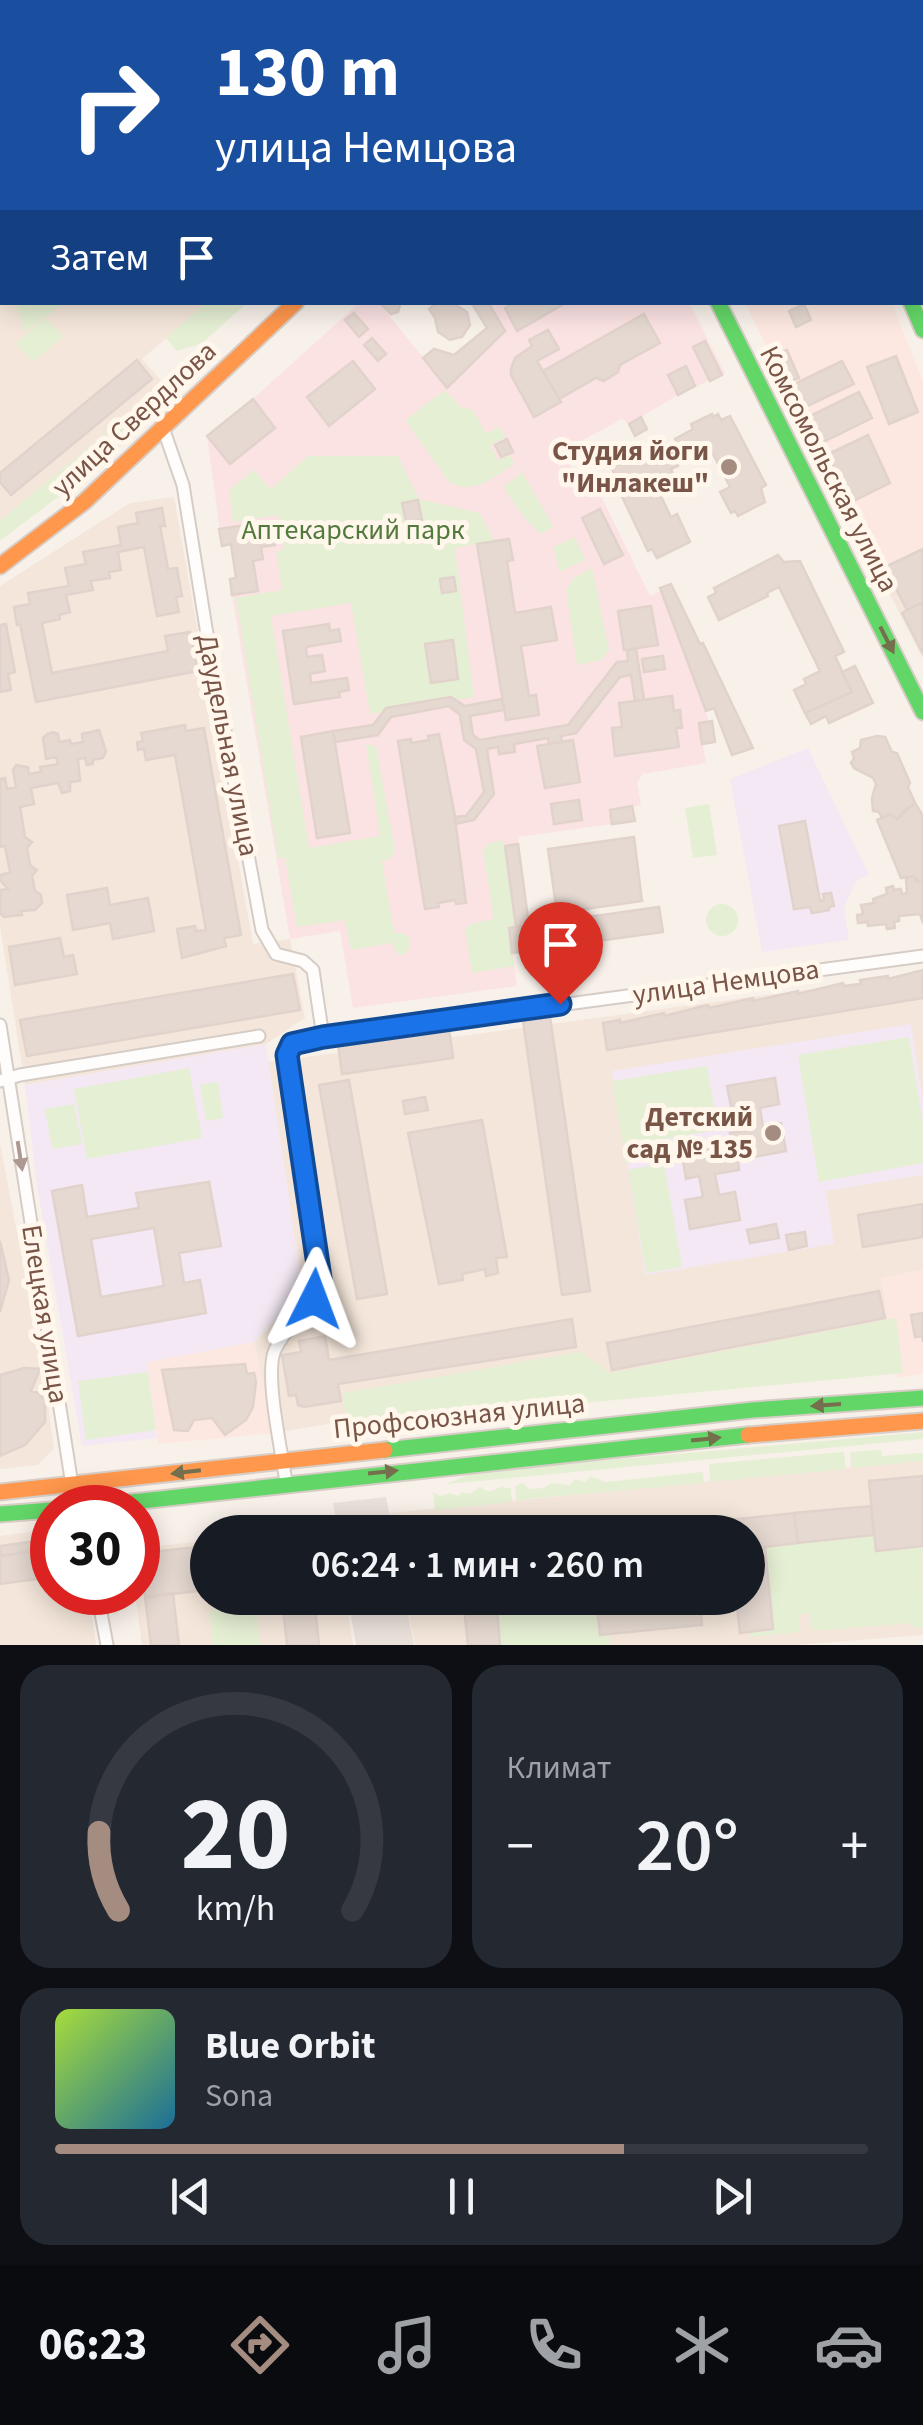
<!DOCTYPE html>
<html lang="ru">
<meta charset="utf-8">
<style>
:root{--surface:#171b24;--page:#242831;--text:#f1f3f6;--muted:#9ea1a6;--line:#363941;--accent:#a58c80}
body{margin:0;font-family:"Source Sans 3",sans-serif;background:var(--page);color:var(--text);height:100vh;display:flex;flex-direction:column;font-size:38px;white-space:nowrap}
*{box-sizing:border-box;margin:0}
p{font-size:32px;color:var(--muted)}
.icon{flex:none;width:55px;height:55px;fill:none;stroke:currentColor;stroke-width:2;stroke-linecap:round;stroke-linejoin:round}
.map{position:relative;height:1645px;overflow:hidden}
.panel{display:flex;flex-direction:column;gap:20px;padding:20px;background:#0d0f14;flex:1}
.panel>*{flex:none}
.hud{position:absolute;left:0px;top:0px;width:925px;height:305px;box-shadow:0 5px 25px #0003;background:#1a4fa0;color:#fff;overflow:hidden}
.speed{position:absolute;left:30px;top:1485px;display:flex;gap:20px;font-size:50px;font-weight:700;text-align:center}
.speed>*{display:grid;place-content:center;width:130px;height:130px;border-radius:50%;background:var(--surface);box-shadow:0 5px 25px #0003;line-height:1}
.speed .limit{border:15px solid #d22;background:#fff;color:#111}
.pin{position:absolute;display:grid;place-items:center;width:85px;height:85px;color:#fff;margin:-102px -42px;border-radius:50% 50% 50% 0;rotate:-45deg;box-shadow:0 0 10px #0007}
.pin .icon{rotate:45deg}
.me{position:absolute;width:110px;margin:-55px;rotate:3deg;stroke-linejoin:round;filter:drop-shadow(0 0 8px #0008)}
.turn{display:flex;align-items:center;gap:35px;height:210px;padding:0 50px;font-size:45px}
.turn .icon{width:130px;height:130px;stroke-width:2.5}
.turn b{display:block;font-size:70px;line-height:85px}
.then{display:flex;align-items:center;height:95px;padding:0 50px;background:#0003;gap:20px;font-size:38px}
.big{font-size:75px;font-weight:600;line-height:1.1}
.panel .widget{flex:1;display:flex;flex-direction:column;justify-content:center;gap:15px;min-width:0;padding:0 35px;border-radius:30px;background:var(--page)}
.panel .dial{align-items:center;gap:0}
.dial svg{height:260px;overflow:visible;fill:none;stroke:var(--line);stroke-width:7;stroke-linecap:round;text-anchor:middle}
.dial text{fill:var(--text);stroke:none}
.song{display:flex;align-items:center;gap:30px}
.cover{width:120px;height:120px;border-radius:15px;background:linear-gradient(135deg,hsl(80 70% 55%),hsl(200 70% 35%))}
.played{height:10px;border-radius:5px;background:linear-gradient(90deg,var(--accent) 70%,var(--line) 70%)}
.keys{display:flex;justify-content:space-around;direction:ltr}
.heat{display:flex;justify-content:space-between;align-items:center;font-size:55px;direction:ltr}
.panel .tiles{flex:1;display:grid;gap:20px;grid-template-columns:1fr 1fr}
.widget:last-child{grid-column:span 2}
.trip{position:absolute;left:190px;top:1515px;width:575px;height:100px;border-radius:50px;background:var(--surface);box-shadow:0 5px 25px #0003;font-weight:600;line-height:100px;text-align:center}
.dock{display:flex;height:160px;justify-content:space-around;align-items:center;background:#090b0e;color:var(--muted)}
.dock .icon{width:70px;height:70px}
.dock .active{color:var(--accent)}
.dock b{font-size:45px;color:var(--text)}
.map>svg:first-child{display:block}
.residential{fill:#f4e6da}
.commercial{fill:#fce8e0}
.industrial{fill:#ebe1db}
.education{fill:#f3e8f3}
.medical{fill:#fbe2e3}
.green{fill:#e5efd3}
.building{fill:#e5d9d1;stroke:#e1d3cc;stroke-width:2.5;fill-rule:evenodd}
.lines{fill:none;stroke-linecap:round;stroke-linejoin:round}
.street-casing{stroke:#d6ccc6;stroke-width:15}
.fast-casing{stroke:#d7cdc6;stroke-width:19}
.slow-casing{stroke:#d7cdc6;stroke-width:19}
.street{stroke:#fefdfc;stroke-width:11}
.fast{stroke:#63d668;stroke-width:15}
.slow{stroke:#ff974d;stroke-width:15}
.oneway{fill:#756f4e}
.oneway2{fill:#ae988f}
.route-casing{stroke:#114b97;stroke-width:25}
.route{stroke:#1a73e8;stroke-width:18}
.poi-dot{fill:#a58c80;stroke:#fff6ec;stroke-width:4}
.labels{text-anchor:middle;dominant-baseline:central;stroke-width:10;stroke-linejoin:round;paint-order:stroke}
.street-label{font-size:28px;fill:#795547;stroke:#fff6ec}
.poi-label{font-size:28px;font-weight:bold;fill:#795547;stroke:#fff6ec;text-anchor:end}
.park-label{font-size:28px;fill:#527a3c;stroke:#fff6ec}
</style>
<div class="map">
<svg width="923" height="1645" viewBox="0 0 923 1645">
<rect width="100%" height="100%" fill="#f8f1ea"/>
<path class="residential" d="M0,119L2,302L207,303L142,359L164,384L0,521Z
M174,497L253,944L290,939L305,1018L266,1044L25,1085L0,926V586L130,503Z
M923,547V659L877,569Z
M923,974V1270L881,1278L890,1329L274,1433L254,1342L303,1291L268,1062Z
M0,1143L42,1364L54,1448L38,1465L0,1469Z
M923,1460V1635L795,1645H415L406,1598H748V1532H393L390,1513Z
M52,1529V1592L89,1593L96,1645H0V1536Z
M207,1541L208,1598H346L353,1645H142L135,1593L138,1548Z"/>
<path class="commercial" d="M745,303H892L923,381V547L877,569Z
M923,1270V1374L897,1378L881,1278Z
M254,1342L274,1433L158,1444L147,1362Z"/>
<path class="industrial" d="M386,1497L393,1532H338L333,1503Z
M348,1598H405L414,1645H356Z"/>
<path class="education" d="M808,748L869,875L856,881L844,908L849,940L762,952L730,779Z
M911,1024L923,1101V1175L826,1191L834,1244L645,1275L612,1071Z
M266,1044L303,1291L254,1342L147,1362L157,1438L82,1446L37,1186L25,1085Z"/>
<path class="medical" d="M359,303H379L447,387L505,331L488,303H689L725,373L678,395L629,424L622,419L563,451L583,490L597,488L650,596L661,591L709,721L699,723L706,763L643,774L637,782L641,805L611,810L612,824L518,837V844L506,846L516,927L509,929L517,986L353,1008L340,931L290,939L232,595L230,579L236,578L231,545L222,546L207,436L253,399Z"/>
<path class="green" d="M207,302L247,303L202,343L177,351L166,338Z
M16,303V302L64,303L25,332Z
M46,318L63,337L33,362L16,343Z
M164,384L167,391C145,438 44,506 0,541V521Z
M445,390L461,407L473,410L486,433L500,427L506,437L490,445L498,460L510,455L514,464C493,477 475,496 449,482L405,420Z
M308,456H398L419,499L480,513L494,541L455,548L474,697L370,714L351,603L271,616L309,848L380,836L366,744L376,746L395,851L390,859L382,861L394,933H402L409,937L410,948L405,954L399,955L391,943L351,950L345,920L297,927L285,858H278L236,598L282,590L276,552L284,549L278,515L233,522L229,490L254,470L271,489Z
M522,472L554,527L541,534L526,520L503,487Z
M575,537L585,560L560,572L553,547Z
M592,568L609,650L601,660L577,665L566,590L574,578Z
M709,804L717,855L693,858L685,808Z
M504,840L515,925L508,928L514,966L472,973L465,929L471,924L494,919L483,851L489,843Z
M706 920a16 16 0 1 1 32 0a16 16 0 1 1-32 0Z
M909,1037L923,1124V1163L819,1182L798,1055Z
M707,1066L718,1130L662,1139L665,1156L626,1163L612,1081Z
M189,1068L202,1138L87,1159L74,1089Z
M218,1082L223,1118L206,1121L200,1085Z
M74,1104L82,1144L52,1149L45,1109Z
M664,1163L682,1267L646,1273L628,1170Z
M896,1318L903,1373L346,1425L343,1393L581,1352L610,1373Z
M148,1372L156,1430L86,1440L78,1381Z
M923,1432V1439L446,1484L475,1472Z
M881,1450L882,1456L923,1453V1461L851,1468L850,1452Z
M844,1452L846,1469L710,1482L709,1464Z
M703,1472L704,1483L516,1500L515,1486L523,1483L529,1489L544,1488L551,1483L569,1485L576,1479L585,1482L591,1476L605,1482Z
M480,1487C490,1495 492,1490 501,1487L511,1488L512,1502L435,1510L433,1492L440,1496L450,1493L458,1496L461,1492L470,1494Z
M874,1535L876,1551L922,1546L923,1627L913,1628L912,1623L813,1631L809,1613L800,1614L799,1632L750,1637V1632L773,1629L765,1547Z
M496,1598H596L600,1635L609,1634L610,1645H500Z
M256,1606L261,1645H213L209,1611Z"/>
<path class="building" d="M520,0H602L600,2Z
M379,302H399L400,305L398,312L391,314Z
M438,302H451L467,312L470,325L462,337L450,340L438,332L435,318L429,309Z
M471,302H488L505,331L447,388L423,358L434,349L454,355L487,328Z
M515,302H567L517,331L505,308Z
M804,304L811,320L796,327L789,311Z
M354,313L368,329L359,337L345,320Z
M644,314L660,343L620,365L618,372L604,381L596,378L559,399L543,371Z
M548,330L559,349L537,361L561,402L534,417L511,375V369L515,358L532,346L529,340Z
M372,338L386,354L378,361L364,345Z
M705,341L722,375L710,381L693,347Z
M787,350L799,378L789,382L777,354Z
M896,356L918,412L889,424L867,367Z
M137,360L152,379L11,495L0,482V473Z
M353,361L375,389L329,426L307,397Z
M842,361L854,384L801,409L790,386Z
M686,366L695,386L678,395L668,375Z
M859,392L872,418L823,442L810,416Z
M253,399L275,428L230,464L207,436Z
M712,414L713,417L718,414L721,420L730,416L766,485L761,488L765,502L738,516L735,511L731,513L720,492L730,487L712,452L694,462L692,459L686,461L675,439L693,429L691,424Z
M641,417L647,429L635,436L629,424Z
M868,435L890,483L847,504L824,456Z
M507,439L513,452L501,457L495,445Z
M665,441L678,466L671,469L673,474L654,482L671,517L677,514L690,542L657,558L652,549L648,551L616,484L619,483L611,467Z
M418,500L422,520L406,522L402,503Z
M162,508L165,526H160L168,569L177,568L182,596L176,597L179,612L157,616L144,547L118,552L121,570L109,572L110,578L91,581L93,590L66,595L70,612L59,615L60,619L42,623L52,673L168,651L165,636L190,632L198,671L36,702L20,624L17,625L14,607L30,604L28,593L69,586L65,568L86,564L83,552L121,545L118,527L138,523L136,513Z
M600,509L623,555L604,564L582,518Z
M272,521L275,545L261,547L263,559L253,561L258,591L232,595L230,579L236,578L231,544L222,546L219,529Z
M509,539L513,560L507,561L515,613L551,607L557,640L521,646L529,696L536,695L539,715L506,720L477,544Z
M923,549V602L907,610L885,567Z
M778,555L784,562L800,561L844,652L835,656L852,692L805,713L794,690L806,684L804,679L820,671L779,587L767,593L768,596L719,620L708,597L716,593L714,588Z
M454,577L456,591L442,593L440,579Z
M671,584L700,644L703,643L753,748L732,755L714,708L706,711L660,588Z
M923,602V654L902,613Z
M651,606L658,645L624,650L618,611Z
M6,624L15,672L8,674L11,690L0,692V625Z
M329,624L330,631L339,629L341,641L306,647L307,657L322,655L325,671L310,674L311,683L347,678L349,690L339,692L340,697L294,704L283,631Z
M453,640L458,679L431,683L425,644Z
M636,649L644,699L635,701L631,675L620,677L576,733L561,736L562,742L549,744L548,738L514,744L515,752L499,754L498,747L487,749L494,794L474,820L456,824L455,817L466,816L484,792L476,749L464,740L460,715L449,706L391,717L378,735L335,742L333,731L373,725L386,708L451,697L465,706L502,699L504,710L470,716L473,735L480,740L568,725L617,662L628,661L627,650Z
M663,656L665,669L644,672L642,659Z
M855,666L873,703L829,723L826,716L811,724L805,713L852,692L842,672Z
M672,696L674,711L680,710L682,728H676L679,747L615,756L612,728L622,727L619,703Z
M712,721L715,742L702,744L699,723Z
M185,725L186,731L204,728L241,935L224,938L226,946L182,958L177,929L195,926L196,931L206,930L175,755L146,760L144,749L138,750L137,742L143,741L141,733Z
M99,730L106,751L103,758L93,760V764L87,765L85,758L78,759L80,781L70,782V791L62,793L58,783L31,788L34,804L20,807L25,837L32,842L27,848L30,865L37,870L32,876L35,891L41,895L42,903L35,910L21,911L22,915L4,917L0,913V890L8,889L0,880L1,875L10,872L5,846L0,847V779L5,778L7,789L16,787L13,770L16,765L28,767L29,774L41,772L40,767L58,764L56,757L46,759L43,738L47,734L53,732L58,734L59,742L70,740L71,744L83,742L82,734Z
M333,731L350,833L317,838L301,737Z
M439,734L454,811L466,903L456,904L455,900L438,903L439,907L425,909L398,741L411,739V743L429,740L428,736Z
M877,736L885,737L892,752L897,753L910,783L908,787L915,803L897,819L890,814L882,818L879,812L873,811L872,798L876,784L873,778L854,768L851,763L854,758L852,752L860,748L861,740Z
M573,740L580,782L545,788L537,746Z
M579,800L582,820L554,824L551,804Z
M915,803L923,816V883H920L914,876L901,878L877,820L890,814L897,819L902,816V812Z
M632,806L635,821L612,824L610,810Z
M805,821L820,901L824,900L823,894L831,893L834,906L829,907V910L812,913L810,907L794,909L779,826Z
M634,837L642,901L557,913L548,849Z
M518,844L529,925L516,927L505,846Z
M914,876L915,881L923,883V923L920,914L899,916V921L894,922L895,928L887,929L886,924L868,926L867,922L858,923L857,915L863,914L861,905L874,903L873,899L887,894L886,888L893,886L894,890L901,889L902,894L907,893L906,878Z
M107,888L110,905L148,898L154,931L113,939L110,923L73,930L67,895Z
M659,907L663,932L569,945L566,920Z
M566,920L569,945L541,949L537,924Z
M537,924L541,949L512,953L509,928Z
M60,938L64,957L73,955L77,974L15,985L9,947Z
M923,970V998L607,1050L603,1023L620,1020V1023L664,1013V1016L708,1005L709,1008L753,998V1001L798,991V994L843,983L844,986L852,985L861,984L860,980L888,976V979Z
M293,974L300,1010L27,1056L20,1020Z
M550,1017L590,1291L562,1295L523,1021Z
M449,1028L453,1058L342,1074L338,1044Z
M775,1078L779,1104L760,1108L763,1127L781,1123L786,1151L738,1160L739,1170L715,1174L719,1195L735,1192L740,1220L690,1229L685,1200L703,1197L699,1176L686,1179L682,1153L732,1144L730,1133L751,1129L747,1108L732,1111L727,1086Z
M349,1080L387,1294L357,1299L319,1085Z
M425,1097L428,1110L405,1114L403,1101Z
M482,1120L507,1257L496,1258L498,1273L486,1276L485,1269L462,1274L463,1280L439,1284L408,1133Z
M209,1182L221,1246L179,1253L184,1283L200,1280L206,1313L78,1336L52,1191L82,1185L87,1217L139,1208L136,1193ZM154,1228L164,1286L101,1297L91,1239Z
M923,1204V1237L863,1247L858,1215Z
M776,1224L779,1238L750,1243L747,1230Z
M805,1232L807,1246L789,1250L786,1235Z
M0,1241L9,1280L0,1312Z
M879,1291L885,1318L612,1370L607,1343Z
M923,1313V1342L922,1336L915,1337L911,1315Z
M572,1319L576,1347L338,1384L341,1401L304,1407L298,1405L296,1395L289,1396L282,1355L301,1352L299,1341L325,1336L329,1360Z
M245,1364L247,1374L254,1373L256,1382L253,1407L246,1420L225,1435L212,1418L194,1420L188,1431L174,1430L162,1370Z
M24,1368L40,1369L31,1391L39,1393L45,1399V1422L25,1445L0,1456V1375Z
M923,1476V1546L876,1551L869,1481Z
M871,1506L874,1535L798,1543L794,1513Z
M794,1513L798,1543L748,1549V1532H729L728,1520Z
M693,1524V1532H601Z
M52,1539V1549L0,1556V1546Z
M208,1546V1590L145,1597L140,1553Z
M765,1547L773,1629L740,1633L736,1598H748V1549Z
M52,1549V1577L0,1584V1556Z
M173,1593L179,1645H151L145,1597Z
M282,1598H314L319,1645H287Z
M463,1598H496L500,1645H468Z
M596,1598H700L702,1625L600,1635Z"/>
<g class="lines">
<g class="street-casing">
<path id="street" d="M191,0L194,2
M243,2L246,0
M922,21L923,20
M922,94L923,95
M0,210L2,208
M163,428L183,485L206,628L262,930L276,954L303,961L313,970L323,1037
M0,1025L72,1485
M0,1081L20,1075L259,1036
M286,1482C282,1453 264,1373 275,1350C287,1323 315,1308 320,1278L287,1055L292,1044L323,1037L923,956
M97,1592L107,1645"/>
</g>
<g class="fast-casing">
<path id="fast" d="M491,0L493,2
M752,0L754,2
M646,2L649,0
M718,302L923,712
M911,302L923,330
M385,1450L753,1410L923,1398
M76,1508L748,1435
M0,1514L52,1510"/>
</g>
<g class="slow-casing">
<path id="slow" d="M0,566L84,502L296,302
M748,1435L923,1421
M0,1492L385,1450"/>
</g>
<use href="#street" class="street"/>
<use href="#fast" class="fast"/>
<use href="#slow" class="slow"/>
</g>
<defs><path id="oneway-solid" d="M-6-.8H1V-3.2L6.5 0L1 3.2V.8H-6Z" transform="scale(2.5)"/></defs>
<g class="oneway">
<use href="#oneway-solid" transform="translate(887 640) rotate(63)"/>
<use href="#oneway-solid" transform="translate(826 1405) rotate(176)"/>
<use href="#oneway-solid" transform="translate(706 1439) rotate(-6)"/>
<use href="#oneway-solid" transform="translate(186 1472) rotate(173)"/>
<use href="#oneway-solid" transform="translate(383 1472) rotate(-6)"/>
</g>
<use class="oneway2" href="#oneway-solid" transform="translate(20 1156) rotate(81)"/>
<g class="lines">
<g class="route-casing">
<path id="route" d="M314,1299L320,1278L287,1055L292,1044L323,1037L560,1004"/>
</g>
<use href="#route" class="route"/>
</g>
<g class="poi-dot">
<circle cx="729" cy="467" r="10"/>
<circle cx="773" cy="1133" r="10"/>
</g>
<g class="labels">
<g class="street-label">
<text transform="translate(134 419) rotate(-43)">улица Свердлова</text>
<text transform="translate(829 469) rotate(63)">Комсомольская улица</text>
<text transform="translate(228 745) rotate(79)">Даудельная улица</text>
<text transform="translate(726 982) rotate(-8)">улица Немцова</text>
<text transform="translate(45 1314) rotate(81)">Елецкая улица</text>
<text transform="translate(459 1416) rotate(-6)">Профсоюзная улица</text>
</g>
<g class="poi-label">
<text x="709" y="451">Студия йоги<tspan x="709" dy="32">"Инлакеш"</tspan></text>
<text x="753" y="1117">Детский<tspan x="753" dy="32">сад № 135</tspan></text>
</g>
<g class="park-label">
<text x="353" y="530">Аптекарский парк</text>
</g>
</g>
</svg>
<div class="speed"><div class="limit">30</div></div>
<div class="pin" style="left:560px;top:1004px;background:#d93025"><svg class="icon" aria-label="arrive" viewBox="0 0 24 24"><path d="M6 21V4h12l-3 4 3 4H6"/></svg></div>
<svg class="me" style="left:314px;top:1299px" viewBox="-20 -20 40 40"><path d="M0-17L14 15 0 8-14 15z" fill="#1a73e8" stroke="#fff" stroke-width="4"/></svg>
<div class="trip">06:24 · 1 мин · 260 m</div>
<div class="hud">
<div class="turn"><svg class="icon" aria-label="right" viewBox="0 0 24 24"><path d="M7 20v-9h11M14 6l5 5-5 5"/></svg><div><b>130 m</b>улица Немцова</div></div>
<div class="then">Затем<svg class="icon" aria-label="arrive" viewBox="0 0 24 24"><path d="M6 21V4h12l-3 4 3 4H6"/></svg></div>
</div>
</div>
<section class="panel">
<div class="tiles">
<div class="widget dial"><svg viewBox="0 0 100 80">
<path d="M14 69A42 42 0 1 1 86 69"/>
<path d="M14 69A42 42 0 0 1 8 45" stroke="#a58c80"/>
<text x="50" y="56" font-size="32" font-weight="700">20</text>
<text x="50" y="72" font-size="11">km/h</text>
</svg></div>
<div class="widget"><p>Климат</p>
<div class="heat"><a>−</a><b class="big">20°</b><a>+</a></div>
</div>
<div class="widget">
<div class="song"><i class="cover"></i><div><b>Blue Orbit</b><p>Sona</p></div></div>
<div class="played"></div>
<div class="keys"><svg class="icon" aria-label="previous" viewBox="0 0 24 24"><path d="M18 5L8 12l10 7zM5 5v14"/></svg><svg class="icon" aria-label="pause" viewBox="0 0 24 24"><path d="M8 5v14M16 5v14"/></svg><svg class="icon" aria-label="next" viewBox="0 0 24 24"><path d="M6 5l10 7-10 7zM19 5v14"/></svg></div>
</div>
</div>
</section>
<nav class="dock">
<b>06:23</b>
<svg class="icon active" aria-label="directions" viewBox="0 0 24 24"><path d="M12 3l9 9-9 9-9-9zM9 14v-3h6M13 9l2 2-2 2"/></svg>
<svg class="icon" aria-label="music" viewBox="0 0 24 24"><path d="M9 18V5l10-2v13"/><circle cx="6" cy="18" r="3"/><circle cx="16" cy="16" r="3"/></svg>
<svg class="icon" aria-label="phone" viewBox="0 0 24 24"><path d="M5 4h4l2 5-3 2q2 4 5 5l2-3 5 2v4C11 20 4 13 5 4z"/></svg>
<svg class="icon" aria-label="climate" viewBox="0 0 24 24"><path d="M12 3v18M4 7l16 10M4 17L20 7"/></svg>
<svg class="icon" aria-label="car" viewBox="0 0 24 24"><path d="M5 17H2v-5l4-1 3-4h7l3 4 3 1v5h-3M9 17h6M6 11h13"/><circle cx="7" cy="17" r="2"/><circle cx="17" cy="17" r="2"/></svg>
</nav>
